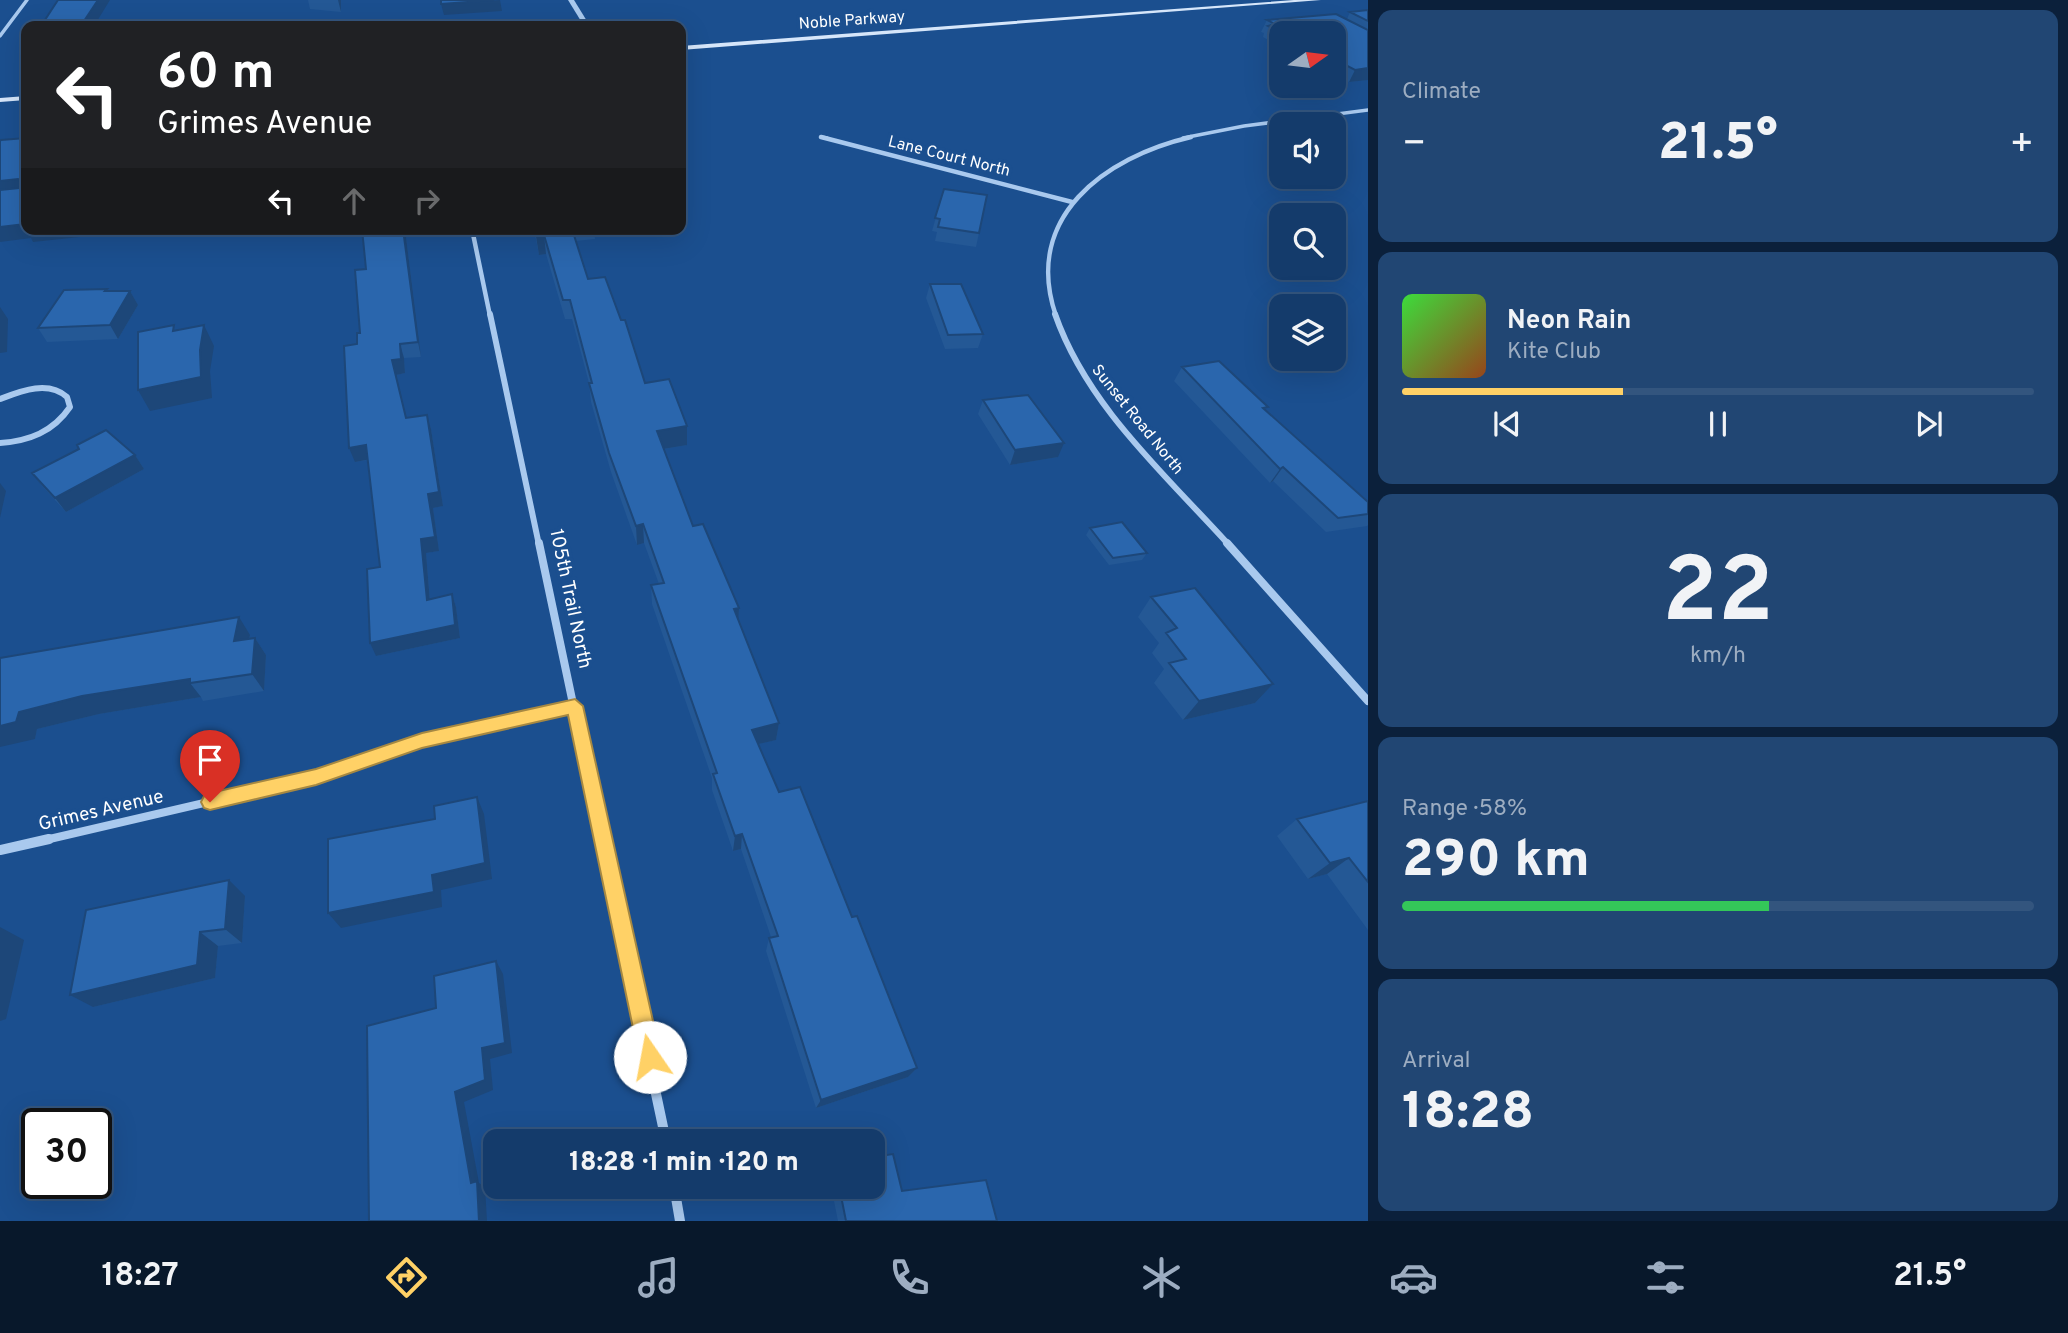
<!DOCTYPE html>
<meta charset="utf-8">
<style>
:root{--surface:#143b6b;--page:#214673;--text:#f1f3f6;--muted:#9dadc1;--line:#33557e;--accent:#ffd166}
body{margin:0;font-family:Overpass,sans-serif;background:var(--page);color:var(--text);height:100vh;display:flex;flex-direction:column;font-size:26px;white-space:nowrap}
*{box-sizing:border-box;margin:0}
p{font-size:23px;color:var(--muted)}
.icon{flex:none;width:38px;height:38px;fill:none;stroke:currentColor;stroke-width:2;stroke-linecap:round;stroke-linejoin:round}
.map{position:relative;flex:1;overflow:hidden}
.drawer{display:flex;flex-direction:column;gap:10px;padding:10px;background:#0b203b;width:700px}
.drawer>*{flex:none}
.banner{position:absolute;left:21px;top:21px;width:665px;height:214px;border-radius:14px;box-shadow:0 7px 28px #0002,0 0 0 2px var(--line);background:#202124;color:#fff;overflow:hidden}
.needle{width:46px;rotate:76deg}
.fabs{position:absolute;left:1269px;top:21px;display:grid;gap:14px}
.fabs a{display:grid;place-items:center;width:77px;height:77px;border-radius:14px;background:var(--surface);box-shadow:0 7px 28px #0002,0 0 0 2px var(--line);font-size:35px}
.speed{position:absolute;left:21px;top:1108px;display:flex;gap:14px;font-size:35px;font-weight:700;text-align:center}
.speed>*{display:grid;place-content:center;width:91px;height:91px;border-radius:50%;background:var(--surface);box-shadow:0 7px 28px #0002,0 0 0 2px var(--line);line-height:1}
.speed .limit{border:4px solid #111;border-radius:10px;background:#fff;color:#111}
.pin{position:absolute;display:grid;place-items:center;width:60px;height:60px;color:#fff;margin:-72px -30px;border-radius:50% 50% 50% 0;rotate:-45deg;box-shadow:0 0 7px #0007}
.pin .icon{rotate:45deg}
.me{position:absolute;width:77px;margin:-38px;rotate:348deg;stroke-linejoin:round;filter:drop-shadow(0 0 5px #0008)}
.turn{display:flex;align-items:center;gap:24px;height:147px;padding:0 21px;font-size:32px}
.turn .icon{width:91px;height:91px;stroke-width:2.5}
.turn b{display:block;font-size:49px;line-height:60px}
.lanes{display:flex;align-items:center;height:66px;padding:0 21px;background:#0003;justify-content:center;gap:35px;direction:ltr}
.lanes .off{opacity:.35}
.big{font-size:52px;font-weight:800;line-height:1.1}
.drawer .widget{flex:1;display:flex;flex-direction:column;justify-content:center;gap:10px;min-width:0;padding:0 24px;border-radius:14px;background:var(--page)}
.drawer .dial{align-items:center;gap:0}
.dial b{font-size:91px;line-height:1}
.song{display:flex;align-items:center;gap:21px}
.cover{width:84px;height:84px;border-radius:10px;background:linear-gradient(135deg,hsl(120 70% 55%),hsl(20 70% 35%))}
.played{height:7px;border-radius:4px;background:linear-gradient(90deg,var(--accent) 35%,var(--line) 35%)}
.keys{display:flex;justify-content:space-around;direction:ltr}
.heat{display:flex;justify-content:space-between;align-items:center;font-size:38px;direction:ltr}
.charge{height:10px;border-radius:5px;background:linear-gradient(90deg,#34c759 58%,var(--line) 0)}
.trip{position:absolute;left:483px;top:1129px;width:402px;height:70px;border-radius:14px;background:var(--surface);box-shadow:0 7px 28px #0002,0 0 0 2px var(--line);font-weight:800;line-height:70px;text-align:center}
.menu{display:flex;height:112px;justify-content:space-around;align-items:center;background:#08182b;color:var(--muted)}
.menu .icon{width:49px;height:49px}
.menu .selected{color:var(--accent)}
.menu b{font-size:32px;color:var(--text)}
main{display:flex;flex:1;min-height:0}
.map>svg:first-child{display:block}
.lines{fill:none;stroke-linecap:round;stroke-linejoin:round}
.minor-far4{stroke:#a9c9ee;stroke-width:3.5}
.minor-far3{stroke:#a9c9ee;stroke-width:4.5}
.minor-far2{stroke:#a9c9ee;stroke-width:6}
.minor-far1{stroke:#a9c9ee;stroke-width:8}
.minor{stroke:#a9c9ee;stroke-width:10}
.tertiary{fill:#a9c9ee;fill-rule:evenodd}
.secondary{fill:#d6e6fa;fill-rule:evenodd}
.wall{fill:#245895}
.shaded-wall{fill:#1d4779}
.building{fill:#2a66ad;stroke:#1d4779;stroke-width:2}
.route{fill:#ffd166;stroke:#a68842;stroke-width:2}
.labels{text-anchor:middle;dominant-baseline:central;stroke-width:7;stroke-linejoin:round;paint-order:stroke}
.far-street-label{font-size:16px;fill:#fff;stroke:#1b4f8f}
.street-label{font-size:19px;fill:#fff;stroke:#1b4f8f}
</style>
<main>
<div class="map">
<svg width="1368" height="1221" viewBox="0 0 1368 1221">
<rect width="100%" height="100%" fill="#1b4f8f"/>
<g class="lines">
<path class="minor-far4" d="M0,36L27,0
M821,137L827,138
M1183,138L1244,126L1368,110"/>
<path class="minor-far3" d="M821,137L1072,202
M472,229L490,316
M1056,316C1022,217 1105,157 1191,137"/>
<path class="minor-far2" d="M490,314L539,545
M1055,314C1087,406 1165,474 1229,545
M0,399C21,391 48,380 67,397L70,407C53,432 29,441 0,443"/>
<path class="minor-far1" d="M539,543L602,841
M1227,543L1368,701
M41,841L316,777L422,740L575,706"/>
<path class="minor" d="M602,839L666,1141
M0,850L49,839
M674,1186L680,1221"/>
<path class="tertiary" d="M568,0H574L590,26H584Z"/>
<path class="secondary" d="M1294,0H1321L681,50V46Z
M26,96V100L0,102V98Z"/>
</g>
<path class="wall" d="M308,0H341V12L310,9Z
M1368,10V80L1349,82L1334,74V33H1281V47L1263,37L1264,33L1261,32L1267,20L1347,19L1350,12Z
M944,189L979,233L976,247L935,241L937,232L932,231Z
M361,229H405L421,357L404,358L405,373L396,375L406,418L427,415L431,429L443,506L433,508L439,551L426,553L430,599L452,594L456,607L460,638L376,656L380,567L368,460L355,462L357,344L360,333L366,269Z
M534,229H594L595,239L576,241L588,279L645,383L687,445L664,449L693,526L739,608L738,620L779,723L776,740L758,744L779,792L852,917L917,1068L908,1077L816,1108L766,951L769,938L771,937L741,849L733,851L712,790V778L652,604L651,585L659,584L644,543L637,545L611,472L591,402L589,383L572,319H565L546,254L539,255Z
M930,284L983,334L978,348L945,349L926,298Z
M109,291H130L138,305L118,339L47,342L38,328Z
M1182,367L1266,411L1368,502V525L1367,526L1326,532L1273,481L1270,483L1174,381Z
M983,400L1058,457L1010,465L978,414Z
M135,455L144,469L66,512L43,487L32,473Z
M1090,528L1147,553L1142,560L1109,565L1086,535Z
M1151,597L1273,684L1255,703L1183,720L1154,683L1164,669L1152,653L1159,643L1138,617Z
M250,635V638H255L266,655L264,691L203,701L201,697L99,714L37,729L35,739L0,658Z
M1368,801V930L1327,874L1308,879L1277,836L1297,819Z
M245,896L242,943L218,946L215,978L93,1007Z
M831,1186H873L902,1191L997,1221H838Z"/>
<path class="shaded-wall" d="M98,0H110L94,26H72Z
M338,0H341V12Z
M500,0L502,11L444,15L441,4Z
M1368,68V80L1349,82L1355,70Z
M18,179L26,192L0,195V181Z
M26,224V229H145V230L33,242L31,238L0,242V227Z
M403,229H405L421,357L418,342Z
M544,235L546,254L539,255L536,236Z
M130,291L138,305L118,339L110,325Z
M0,307L8,319L7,352L0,353Z
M204,325L214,346L210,371L212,398L150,411L138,390L200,350Z
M400,344L404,358L405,373L396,375L410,433L392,360Z
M427,415L431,429L443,506L433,508L439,551L426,553L431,614L427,600L421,539L428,494Z
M687,426V445L657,450V431Z
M1064,443L1058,457L1010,465L1015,450Z
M366,445L371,459L355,462L349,448Z
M135,455L144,469L66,512L55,498Z
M1283,467L1273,481L1270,483L1280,469Z
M0,483L6,491L0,518Z
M643,524L644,543L637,545L636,526Z
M452,594L456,607L460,638L376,656L370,643Z
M739,608L738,626L734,609Z
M239,617L250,635L246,659L234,641Z
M255,638L266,655L264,691L252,674Z
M190,679V683L201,697L99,714L37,729L35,739L0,747V726L19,712L82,696Z
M1273,684L1255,703L1183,720L1199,701Z
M779,723L776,740L750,746L752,730Z
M477,797L484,814L492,879L441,890L442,907L341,928L328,913L432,875Z
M742,834L741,849L733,851L735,836Z
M1349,858L1327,874L1308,879L1330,863Z
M229,880L245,896L242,943L225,929Z
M0,927L24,940L6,1019L0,1021Z
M200,932L218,946L215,978L93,1007L70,995Z
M496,961L503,974L512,1053L490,1059L493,1090L464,1102L479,1183L485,1187L487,1221H479L471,1183L455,1092L482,1048Z
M917,1068L908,1077L816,1108L821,1100Z"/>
<path class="building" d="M58,0H98L82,24L73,25L72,26H41Z
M441,0H494L441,4Z
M1368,10V21L1350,12Z
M1336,14L1368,30V68L1355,70L1334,59V33H1283L1268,26L1275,24L1267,20Z
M26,138V228H25L26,224L0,227V190L19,188L23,184L18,179L0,181V141L1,140Z
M944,189L987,195L979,233L938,227L940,219L935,218Z
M362,229H403L418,342L400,344L401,359L392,360L406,418L427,415L439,492L428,494L435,537L421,539L427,600L452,594L455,625L370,643L367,569L380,567L366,445L349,448L344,346L357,344V333H360L355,270L366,269Z
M535,229H572L588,279L605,277L621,320H625L645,383L669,379L687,426L657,431L693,526L703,524L739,608L734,609L779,723L752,730L779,792L800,787L852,917L857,916L917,1068L821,1100L769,938L778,936L742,834L735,836L713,774L717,773L651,585L664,583L643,524L636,526L609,453L589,383H592L570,300H563L544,235L536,236Z
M930,284H961L983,334L948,335Z
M107,289L105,291H130L110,325L38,328L64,290Z
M174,325L173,331L204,325L200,350L201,377L138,390V332Z
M1219,361L1268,407L1263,408L1368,502V514L1338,518L1283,467L1280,469L1182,367Z
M1028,395L1064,443L1015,450L983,400Z
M106,430L135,455L55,498L32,473L79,449L77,445Z
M1122,522L1147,553L1113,558L1090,528Z
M1195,588L1273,684L1199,701L1169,663L1186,659L1166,633L1177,628L1151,597Z
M239,617L234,641L255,638L252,674L190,683V679L82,696L19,712L16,722L0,726V658Z
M477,797L485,863L432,875L434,892L328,913V839L435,819L434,806Z
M1368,801V882L1349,858L1330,863L1297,819Z
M229,880L225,929L200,932L197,965L70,995L86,910Z
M496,961L505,1043L482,1048L485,1080L455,1092L471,1183L477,1181L479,1221H369L367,1026L436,1008L434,976Z
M893,1154L902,1191L986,1180L997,1221H846L839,1186H873V1157Z"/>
<path class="route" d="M575,699L583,706L661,1057L658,1065L650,1068L642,1065L639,1057L568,715L422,748L316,785L210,810L204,808L201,802L204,796L210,793L316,769L422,733Z"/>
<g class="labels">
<g class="far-street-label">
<text transform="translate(852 21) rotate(-4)">Noble Parkway</text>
<text transform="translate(949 157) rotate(14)">Lane Court North</text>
<text transform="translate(1137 420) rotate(51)">Sunset Road North</text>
</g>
<g class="street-label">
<text transform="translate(570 599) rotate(78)">105th Trail North</text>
<text transform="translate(101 811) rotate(-13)">Grimes Avenue</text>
</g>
</g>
</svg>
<div class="fabs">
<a><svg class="needle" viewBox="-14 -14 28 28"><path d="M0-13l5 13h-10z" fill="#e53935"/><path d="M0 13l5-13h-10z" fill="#9dadc1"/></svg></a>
<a><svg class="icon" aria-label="sound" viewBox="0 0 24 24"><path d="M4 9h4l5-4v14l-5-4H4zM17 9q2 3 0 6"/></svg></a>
<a><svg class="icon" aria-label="search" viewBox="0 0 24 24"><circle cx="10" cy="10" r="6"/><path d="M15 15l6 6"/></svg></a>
<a><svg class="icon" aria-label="layers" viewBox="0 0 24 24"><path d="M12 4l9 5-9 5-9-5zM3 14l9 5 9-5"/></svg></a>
</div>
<div class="speed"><div class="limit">30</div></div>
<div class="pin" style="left:210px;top:802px;background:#d93025"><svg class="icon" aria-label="arrive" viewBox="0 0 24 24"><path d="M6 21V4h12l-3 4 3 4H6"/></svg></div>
<svg class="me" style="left:650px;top:1057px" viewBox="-20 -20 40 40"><circle r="19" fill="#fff"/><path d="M0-13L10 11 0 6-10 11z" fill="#ffd166"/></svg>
<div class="trip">18:28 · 1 min · 120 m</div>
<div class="banner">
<div class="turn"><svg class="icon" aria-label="left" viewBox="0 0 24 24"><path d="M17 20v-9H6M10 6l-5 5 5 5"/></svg><div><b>60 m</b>Grimes Avenue</div></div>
<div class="lanes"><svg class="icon" aria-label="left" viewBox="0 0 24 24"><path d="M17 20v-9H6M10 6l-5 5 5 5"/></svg><svg class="icon off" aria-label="ahead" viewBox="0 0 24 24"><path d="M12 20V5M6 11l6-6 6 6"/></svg><svg class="icon off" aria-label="right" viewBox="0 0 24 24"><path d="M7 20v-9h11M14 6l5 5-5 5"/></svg></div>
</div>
</div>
<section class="drawer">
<div class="widget"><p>Climate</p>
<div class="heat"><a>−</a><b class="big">21.5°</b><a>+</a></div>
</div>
<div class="widget">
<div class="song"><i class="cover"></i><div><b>Neon Rain</b><p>Kite Club</p></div></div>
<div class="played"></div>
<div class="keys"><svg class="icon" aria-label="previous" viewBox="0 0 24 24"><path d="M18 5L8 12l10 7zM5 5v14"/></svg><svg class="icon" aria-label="pause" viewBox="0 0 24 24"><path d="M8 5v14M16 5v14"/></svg><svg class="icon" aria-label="next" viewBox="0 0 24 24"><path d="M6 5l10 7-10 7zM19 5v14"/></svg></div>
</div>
<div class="widget dial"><b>22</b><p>km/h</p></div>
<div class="widget"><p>Range · 58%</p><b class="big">290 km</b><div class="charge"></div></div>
<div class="widget"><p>Arrival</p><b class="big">18:28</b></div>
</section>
</main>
<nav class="menu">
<b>18:27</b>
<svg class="icon selected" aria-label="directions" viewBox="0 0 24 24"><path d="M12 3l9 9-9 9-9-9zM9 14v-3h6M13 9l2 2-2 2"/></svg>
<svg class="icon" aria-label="music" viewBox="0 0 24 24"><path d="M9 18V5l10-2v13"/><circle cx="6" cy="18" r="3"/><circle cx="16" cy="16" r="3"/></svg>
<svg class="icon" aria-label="phone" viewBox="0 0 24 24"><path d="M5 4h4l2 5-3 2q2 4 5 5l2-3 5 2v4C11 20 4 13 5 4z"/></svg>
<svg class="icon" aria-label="climate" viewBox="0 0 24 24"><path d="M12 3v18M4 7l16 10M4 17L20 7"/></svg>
<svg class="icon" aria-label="car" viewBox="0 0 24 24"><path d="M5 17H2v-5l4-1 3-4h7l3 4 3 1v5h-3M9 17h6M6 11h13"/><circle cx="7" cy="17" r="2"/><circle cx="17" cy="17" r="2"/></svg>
<svg class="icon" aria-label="filters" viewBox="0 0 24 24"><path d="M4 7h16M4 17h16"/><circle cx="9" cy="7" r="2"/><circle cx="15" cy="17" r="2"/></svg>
<b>21.5°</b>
</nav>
